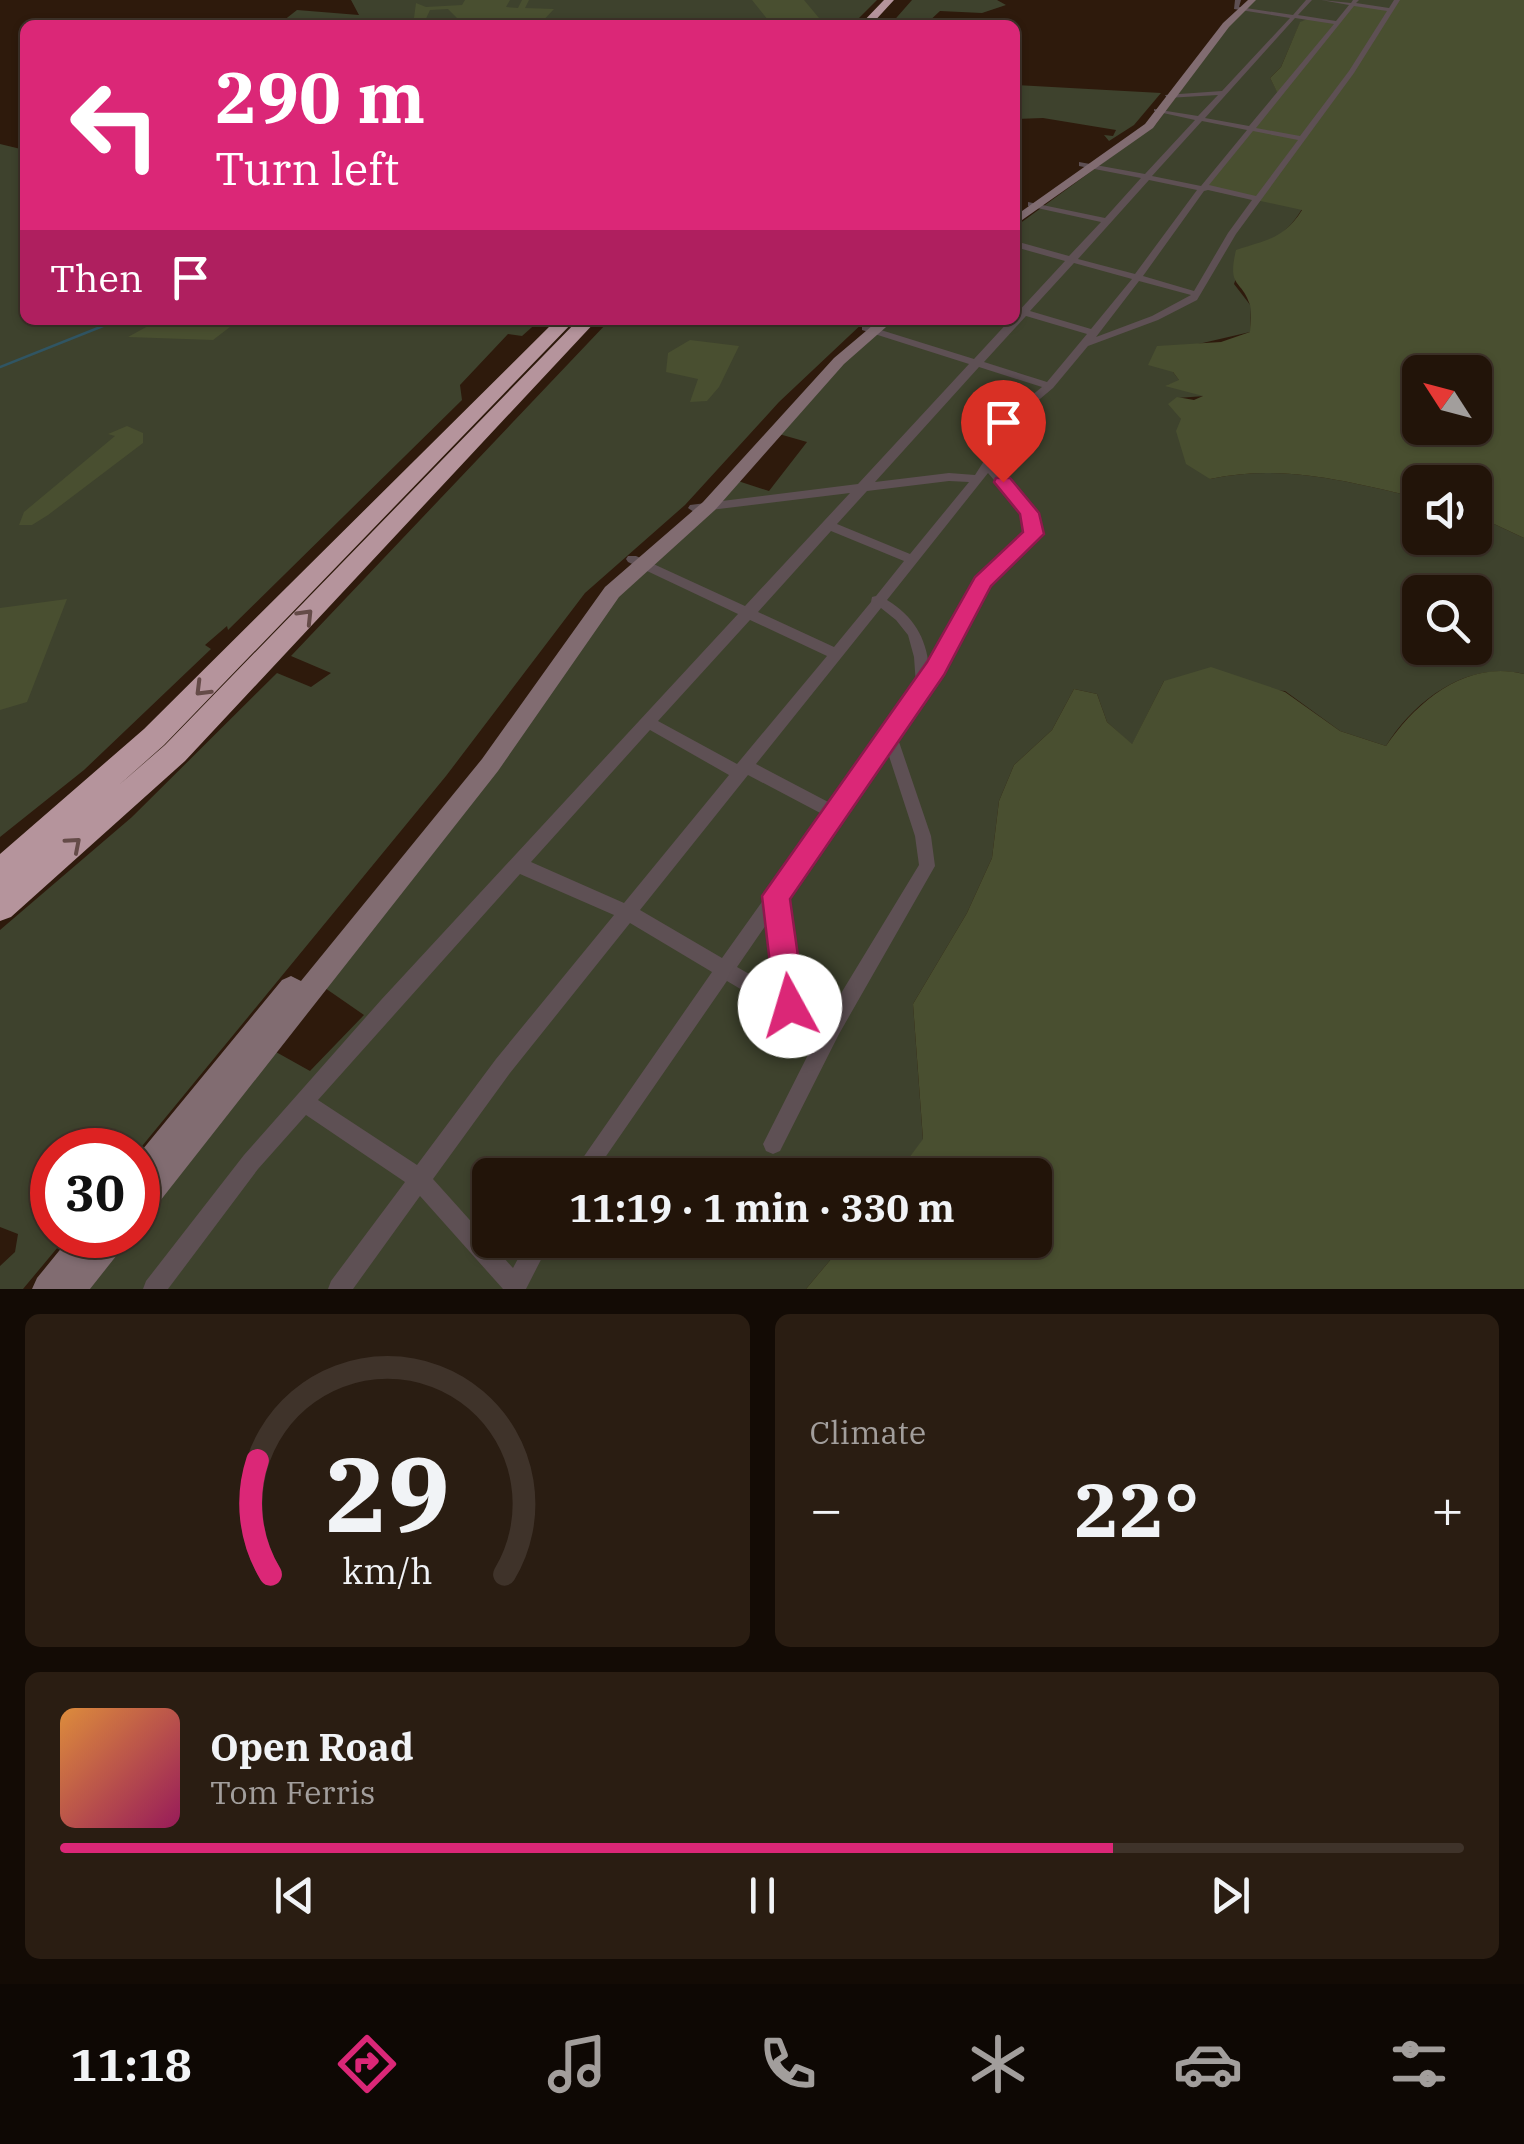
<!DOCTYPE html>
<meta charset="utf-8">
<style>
:root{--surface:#221409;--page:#2a1d12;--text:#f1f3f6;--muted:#a29e9c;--line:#3f332a;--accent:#db2777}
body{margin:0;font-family:"IBM Plex Serif",serif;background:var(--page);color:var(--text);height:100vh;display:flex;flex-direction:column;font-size:38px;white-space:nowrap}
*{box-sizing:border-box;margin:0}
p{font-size:32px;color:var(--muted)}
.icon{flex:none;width:55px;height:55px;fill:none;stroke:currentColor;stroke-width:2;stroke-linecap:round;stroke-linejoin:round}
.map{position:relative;height:1289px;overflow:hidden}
.sheet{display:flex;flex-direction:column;gap:25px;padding:25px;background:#130b05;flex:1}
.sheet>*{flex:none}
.hud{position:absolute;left:20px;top:20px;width:1000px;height:305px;border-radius:15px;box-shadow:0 2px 8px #0004,0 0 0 2px var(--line);background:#db2777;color:#fff;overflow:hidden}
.needle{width:65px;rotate:306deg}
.controls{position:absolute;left:1402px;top:355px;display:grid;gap:20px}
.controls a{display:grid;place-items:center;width:90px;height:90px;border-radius:15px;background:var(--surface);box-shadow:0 2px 8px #0004,0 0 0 2px var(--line);font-size:50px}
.speed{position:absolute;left:30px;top:1128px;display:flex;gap:20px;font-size:50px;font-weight:700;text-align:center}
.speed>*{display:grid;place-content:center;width:130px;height:130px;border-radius:50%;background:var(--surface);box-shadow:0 2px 8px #0004,0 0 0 2px var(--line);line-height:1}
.speed .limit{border:15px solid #d22;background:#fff;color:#111}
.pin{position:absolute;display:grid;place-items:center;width:85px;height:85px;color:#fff;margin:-102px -42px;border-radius:50% 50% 50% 0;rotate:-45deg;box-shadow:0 0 10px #0007}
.pin .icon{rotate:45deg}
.me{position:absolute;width:110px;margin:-55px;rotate:354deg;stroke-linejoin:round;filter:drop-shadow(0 0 8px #0008)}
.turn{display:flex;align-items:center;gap:35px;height:210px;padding:0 30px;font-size:45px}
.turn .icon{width:130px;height:130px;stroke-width:2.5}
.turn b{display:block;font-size:70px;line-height:85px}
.then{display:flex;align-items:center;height:95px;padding:0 30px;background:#0003;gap:20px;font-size:38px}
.big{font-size:75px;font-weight:700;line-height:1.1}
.sheet .card{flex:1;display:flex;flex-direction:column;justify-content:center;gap:15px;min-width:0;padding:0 35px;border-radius:15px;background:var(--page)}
.sheet .dial{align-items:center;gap:0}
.dial svg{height:260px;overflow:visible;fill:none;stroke:var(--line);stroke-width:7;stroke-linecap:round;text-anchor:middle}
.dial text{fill:var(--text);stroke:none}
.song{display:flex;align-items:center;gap:30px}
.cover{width:120px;height:120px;border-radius:15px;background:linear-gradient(135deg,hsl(30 70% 55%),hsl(330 70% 35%))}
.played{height:10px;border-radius:5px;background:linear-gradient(90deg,var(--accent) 75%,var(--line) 75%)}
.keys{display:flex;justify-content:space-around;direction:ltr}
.heat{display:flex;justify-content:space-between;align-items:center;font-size:55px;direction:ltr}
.sheet .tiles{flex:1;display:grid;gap:25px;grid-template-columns:1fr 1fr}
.card:last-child{grid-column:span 2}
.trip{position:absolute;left:472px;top:1158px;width:580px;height:100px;border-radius:15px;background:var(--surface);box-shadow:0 2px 8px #0004,0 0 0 2px var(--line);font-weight:700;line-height:100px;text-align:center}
.dock{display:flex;height:160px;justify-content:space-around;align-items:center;background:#0e0804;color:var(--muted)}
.dock .icon{width:70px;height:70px}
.dock .selected{color:var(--accent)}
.dock b{font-size:45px;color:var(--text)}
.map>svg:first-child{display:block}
.green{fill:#3e422d;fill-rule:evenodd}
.forest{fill:#494f30;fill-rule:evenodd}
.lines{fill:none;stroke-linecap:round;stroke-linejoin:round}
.stream{stroke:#305563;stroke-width:2.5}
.street{fill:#5e5054;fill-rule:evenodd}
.secondary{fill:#816c71;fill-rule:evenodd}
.highway{fill:#b5949c;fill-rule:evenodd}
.oneway{stroke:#654b48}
.route{fill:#db2777;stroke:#8e194d;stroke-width:2.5}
</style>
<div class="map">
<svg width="1524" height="1289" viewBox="0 0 1524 1289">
<rect width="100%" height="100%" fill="#2e1a0c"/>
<path class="green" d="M351,0H877L852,25L283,21L297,10L359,15Z
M912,0H997L1006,5L982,13L940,11L925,25H890Z
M1252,0H1399C1387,14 1358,21 1339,23C1325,24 1314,16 1300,23L1281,67L1270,78L1278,93L1258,199L1302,209C1288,232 1273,243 1247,247L1234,284L1251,306L1250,332L1194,345L1173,372L1180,381L1168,385L1205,396L1177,398L1181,419L1210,479C1283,463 1349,482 1420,498V538H1475V515L1524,538V674C1468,660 1414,700 1386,746L1340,731L1285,691L1164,681L1132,745L1107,722L1097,694L1074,689L1052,730L1014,765L999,801L992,858L967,913L913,1004L923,1140L896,1175H490V1240H847L806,1289H86L129,1235H138V1224L276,1052L310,1071L364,1015L325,988L606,612L639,572L738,481L769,491L807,442L779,434L857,348L892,320H1015V227L1156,124L1234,18ZM1420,592H1475V648H1420Z
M1015,85L1161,93L1134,125L1109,141L1104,135L1113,136L1116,130L1043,118L1015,119Z
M0,144L25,150V320H540L522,336L508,334L460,385L462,400L228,630L227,626L205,645L211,649L84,770L0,837Z
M623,320H866L779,402L685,505L585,593L446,776L138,1151L52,1150V1235H68L23,1289H0V1266L15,1252L18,1234L0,1227V930L132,817L277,673L311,687L331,673L291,656L607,323Z"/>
<path class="forest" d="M465,0H510L506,7L518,8L522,0H529L525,8L554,9L539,25H464L448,9L430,10L423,25H413L416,3L426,7L462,5Z
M752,0H804L819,18L800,21L801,25H772Z
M1399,0H1524V538L1475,515V482H1420V498C1349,482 1283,463 1210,479L1186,464L1176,431L1181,419L1168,404L1177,397L1194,400L1203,396L1165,386L1179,380L1173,372L1148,365L1157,346L1221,342L1250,332C1250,325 1252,312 1250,305C1241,278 1227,289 1236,250C1266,240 1284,239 1302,210L1205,189L1278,94L1270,78L1281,67L1300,22L1310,18L1338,23L1353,5L1390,10ZM1420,372H1475V428H1420Z
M159,320H239L213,340L128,337Z
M690,340L739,346L719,387L707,401L690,402L698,379L666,372L668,353Z
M127,426L143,433V443L48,515L32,525H19L24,512L115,436L108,434Z
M67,599L27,702L0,710V608Z
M1211,667L1285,692L1340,731L1386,746C1416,702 1466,659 1524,674V1289H806L847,1240H1035V1175H896L923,1139L913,1004L967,913L992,858L999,801L1014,765L1052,730L1074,689L1097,694L1107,722L1132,744L1164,681Z"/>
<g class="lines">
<path class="stream" d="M0,367L118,320"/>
<path class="street" d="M1235,0H1241L1239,7L1293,15L1306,0H1312L1298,15L1336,21L1349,5L1321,0L1351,3L1353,0H1359L1356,3L1389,8L1394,0H1400L1354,73L1236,234L1197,300L1158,320L1088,346L1053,388L1028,409L993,465L1033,510L1040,534L987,585L940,673L897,736L931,836L935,866L839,1034L780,1151L773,1154L766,1151L763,1144L818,1035L727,981L593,1175H571L712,972L630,923L510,1073L433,1179L513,1268L528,1240H551L526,1289H503L420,1196L353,1289H328L331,1281L405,1182L306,1115L258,1169L168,1289H143L146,1281L244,1155L381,1000L738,614L628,562L626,559L628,556H636L745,606L850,493L694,512L688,508L690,505L858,484L969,364L862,330V326H868L974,359L1010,320H1015V315L1065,261L1015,247V241L1069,256L1101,222L1028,206V202L1105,218L1141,178L1079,166V162L1145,174L1195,120L1154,111V109L1198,116L1218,95L1167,98L1165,95L1222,91L1290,18L1234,9ZM1354,6L1387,11L1349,71L1300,136L1256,128ZM1295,18L1334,24L1249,126L1205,118ZM1202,121L1247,130L1201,186L1152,176ZM1253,131L1298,140L1256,196L1209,185ZM1149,180L1197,190L1135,274L1078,259ZM1208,190L1252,200L1228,233L1194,291L1143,276L1204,191ZM1074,263L1132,279L1091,329L1030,311ZM1139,281L1191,295L1152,316L1096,337ZM1026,316L1087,334L1047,382L984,362ZM979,367L1042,387L1020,405L975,475L949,473L875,482ZM988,473L1023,514L1028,533L977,579L929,667C926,637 913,616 887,600ZM949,481L969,482L910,554L837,524L867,491ZM831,531L904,561L876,596L872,597L871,602L834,647L758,612ZM881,608L896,620L908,635L914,657L916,685L832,804L756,764ZM750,620L827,656L737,764L658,721ZM650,730L729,775L624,903L531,862ZM887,750L915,836L919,865L826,1018L799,1002L785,898ZM748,775L824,815L722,958L640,910ZM520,874L614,915L496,1059L417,1165L318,1100ZM770,919L779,991L737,967Z"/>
<path class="secondary" d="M1248,0H1256L1229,27L1153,128L1015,225V216L1145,124L1223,23Z
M879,320H894L844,364L715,510L619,597L498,771L149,1215L138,1219V1155L282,980L291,976L301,981L482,759L605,587L703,502L834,358Z
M72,1235H129L124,1246L90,1289H32L37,1278Z"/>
<path class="highway" d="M884,0H894L871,25H860Z
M556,320H575L164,745L119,785L165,745L578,320H597L185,761L11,917L0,921V854L144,729Z"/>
</g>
<defs><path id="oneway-chevron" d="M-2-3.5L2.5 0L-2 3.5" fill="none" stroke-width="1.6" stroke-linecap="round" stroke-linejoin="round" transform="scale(2.5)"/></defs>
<g class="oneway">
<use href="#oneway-chevron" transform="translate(306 616) rotate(-46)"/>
<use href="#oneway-chevron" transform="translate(202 689) rotate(135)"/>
<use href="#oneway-chevron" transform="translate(74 844) rotate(-41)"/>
</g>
<path class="route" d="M996,478H1010L1039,513L1044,534L991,586L944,675L790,899L805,1006L801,1016L790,1021L779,1016L775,1006L762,896L927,662L975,577L1023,532L1020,514L994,482Z"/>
</svg>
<div class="controls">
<a><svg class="needle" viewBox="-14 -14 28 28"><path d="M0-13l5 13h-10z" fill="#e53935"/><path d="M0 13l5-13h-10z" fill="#a29e9c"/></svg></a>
<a><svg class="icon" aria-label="sound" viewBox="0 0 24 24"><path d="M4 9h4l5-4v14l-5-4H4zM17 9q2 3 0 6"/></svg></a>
<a><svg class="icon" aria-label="search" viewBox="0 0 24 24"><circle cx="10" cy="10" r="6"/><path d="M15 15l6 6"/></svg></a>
</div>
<div class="speed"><div class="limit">30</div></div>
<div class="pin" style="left:1003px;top:482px;background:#d93025"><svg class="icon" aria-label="arrive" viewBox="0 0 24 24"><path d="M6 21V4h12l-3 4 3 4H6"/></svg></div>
<svg class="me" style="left:790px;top:1006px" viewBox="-20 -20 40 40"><circle r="19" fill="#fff"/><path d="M0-13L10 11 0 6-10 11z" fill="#db2777"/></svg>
<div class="trip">11:19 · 1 min · 330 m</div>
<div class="hud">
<div class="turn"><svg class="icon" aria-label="left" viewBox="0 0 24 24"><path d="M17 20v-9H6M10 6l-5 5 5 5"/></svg><div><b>290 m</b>Turn left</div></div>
<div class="then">Then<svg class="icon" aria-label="arrive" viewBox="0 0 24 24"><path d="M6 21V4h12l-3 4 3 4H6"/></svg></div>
</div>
</div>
<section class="sheet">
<div class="tiles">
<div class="card dial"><svg viewBox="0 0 100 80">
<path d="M14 69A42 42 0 1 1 86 69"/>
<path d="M14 69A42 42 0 0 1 10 34" stroke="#db2777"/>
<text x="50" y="56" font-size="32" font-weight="700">29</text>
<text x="50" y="72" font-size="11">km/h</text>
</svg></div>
<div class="card"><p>Climate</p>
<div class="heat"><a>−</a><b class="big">22°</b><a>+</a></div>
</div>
<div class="card">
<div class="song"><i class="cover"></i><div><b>Open Road</b><p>Tom Ferris</p></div></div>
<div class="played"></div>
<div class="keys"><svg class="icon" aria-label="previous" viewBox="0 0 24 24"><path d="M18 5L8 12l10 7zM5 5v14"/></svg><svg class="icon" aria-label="pause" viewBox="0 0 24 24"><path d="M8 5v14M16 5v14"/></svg><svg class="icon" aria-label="next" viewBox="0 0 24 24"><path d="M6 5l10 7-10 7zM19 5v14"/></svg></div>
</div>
</div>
</section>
<nav class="dock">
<b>11:18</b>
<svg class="icon selected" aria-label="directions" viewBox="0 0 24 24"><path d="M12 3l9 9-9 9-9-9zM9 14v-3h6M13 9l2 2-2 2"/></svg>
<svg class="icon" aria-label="music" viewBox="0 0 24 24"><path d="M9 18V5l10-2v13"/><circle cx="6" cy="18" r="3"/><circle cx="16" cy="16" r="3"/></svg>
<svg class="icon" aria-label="phone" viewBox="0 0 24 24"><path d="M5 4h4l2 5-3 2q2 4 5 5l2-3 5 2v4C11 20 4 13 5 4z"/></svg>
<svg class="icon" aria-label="climate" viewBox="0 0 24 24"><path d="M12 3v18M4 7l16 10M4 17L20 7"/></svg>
<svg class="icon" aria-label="car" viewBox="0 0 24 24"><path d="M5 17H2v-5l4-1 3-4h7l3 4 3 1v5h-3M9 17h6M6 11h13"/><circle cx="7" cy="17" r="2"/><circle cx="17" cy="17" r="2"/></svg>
<svg class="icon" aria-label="filters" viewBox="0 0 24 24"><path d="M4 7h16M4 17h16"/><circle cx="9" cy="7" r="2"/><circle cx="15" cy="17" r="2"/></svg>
</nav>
